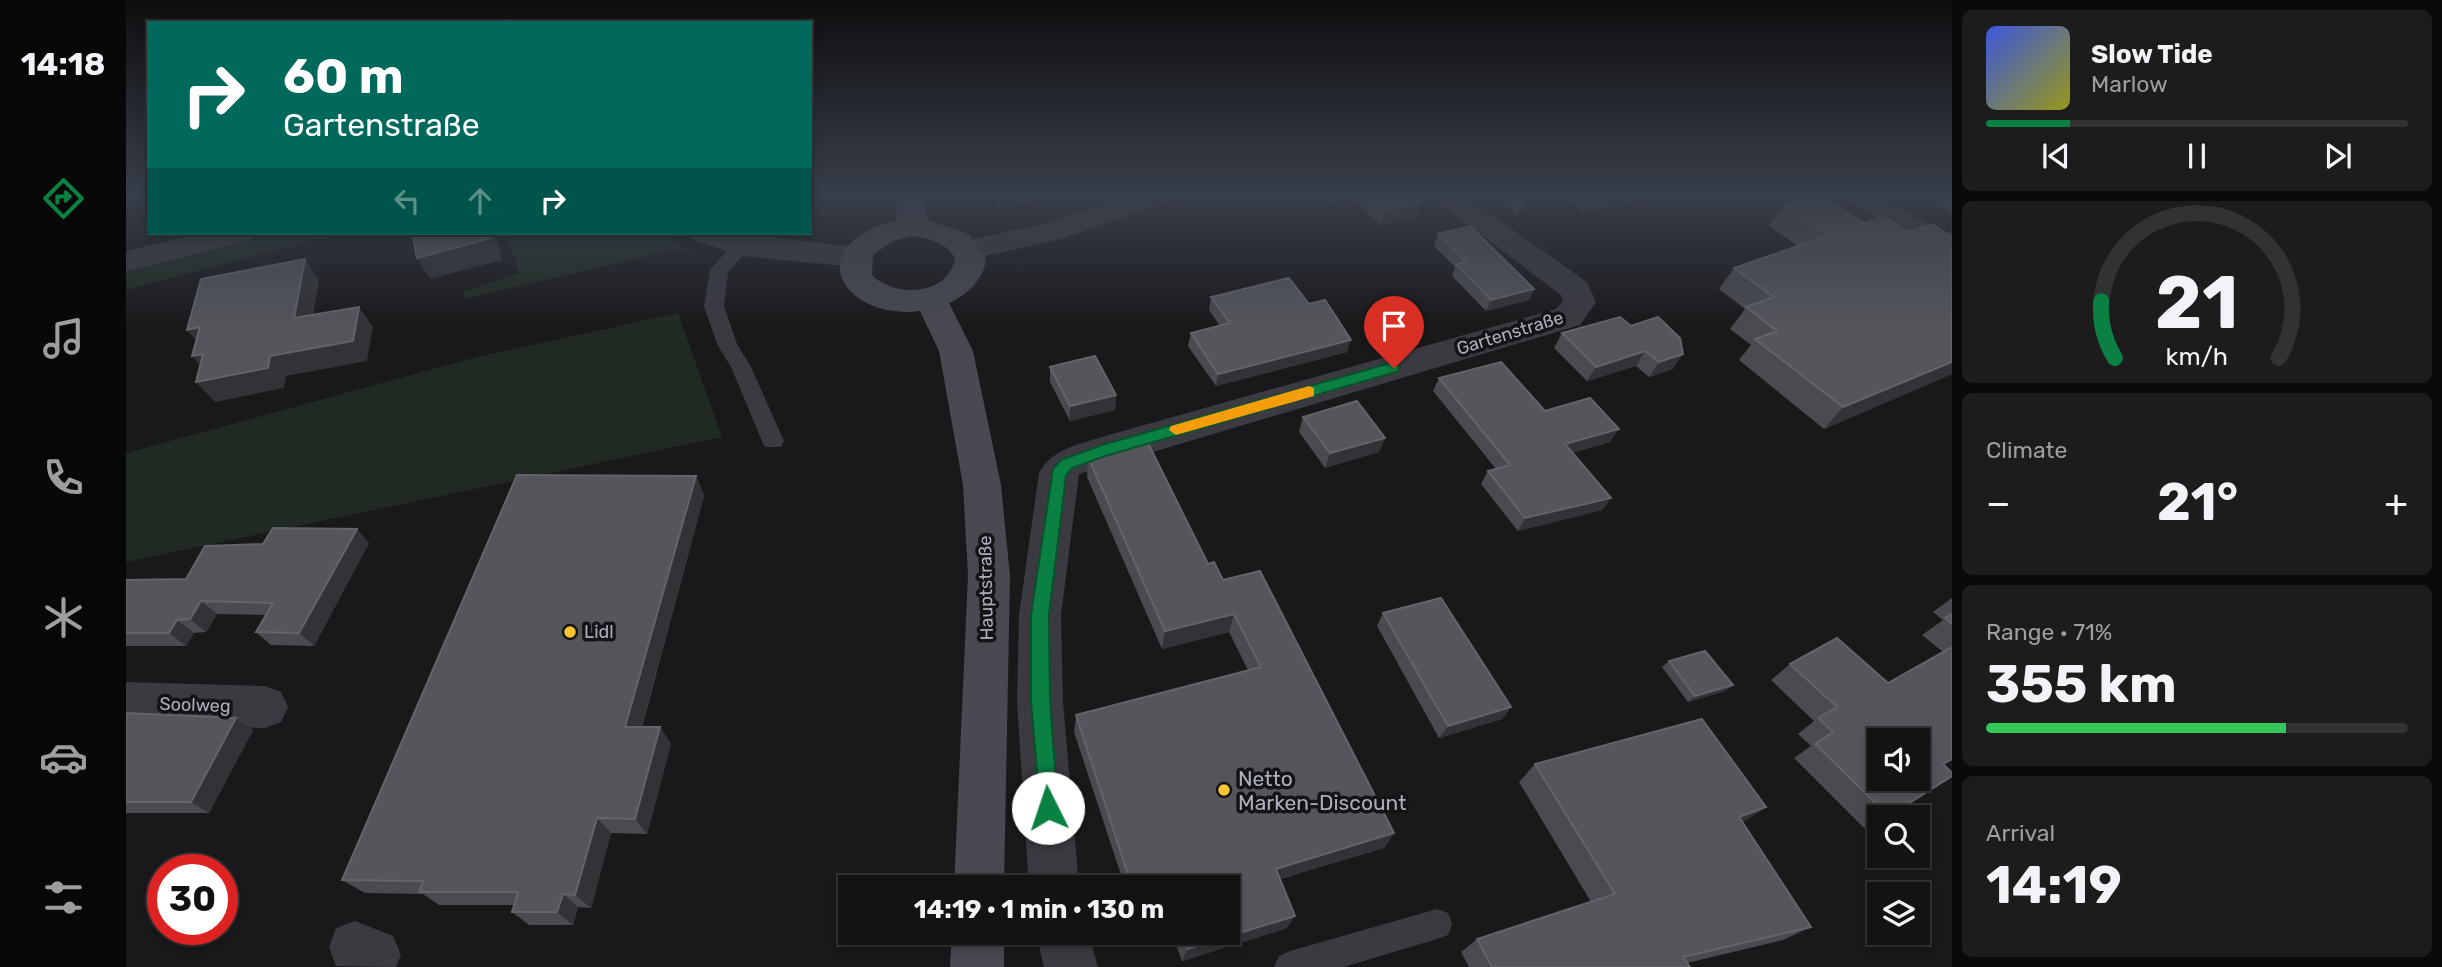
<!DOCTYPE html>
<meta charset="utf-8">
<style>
:root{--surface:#131314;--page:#1c1c1d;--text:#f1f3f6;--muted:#9d9ea0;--line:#323234;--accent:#0b8043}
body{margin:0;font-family:Rubik,sans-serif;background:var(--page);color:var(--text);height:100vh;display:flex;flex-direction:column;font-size:26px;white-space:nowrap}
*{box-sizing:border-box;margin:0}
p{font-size:23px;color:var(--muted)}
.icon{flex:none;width:38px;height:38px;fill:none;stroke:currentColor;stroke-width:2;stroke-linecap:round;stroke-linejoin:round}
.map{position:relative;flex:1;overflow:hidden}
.side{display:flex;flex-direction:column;gap:10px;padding:10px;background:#0a0a0b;width:490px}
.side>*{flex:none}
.hud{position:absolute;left:21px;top:21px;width:665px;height:214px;border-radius:0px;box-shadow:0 4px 10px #0003,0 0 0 2px var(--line);background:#00695c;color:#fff;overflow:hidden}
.fabs{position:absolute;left:1741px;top:728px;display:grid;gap:14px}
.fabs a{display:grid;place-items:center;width:63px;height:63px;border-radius:0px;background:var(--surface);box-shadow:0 4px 10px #0003,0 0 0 2px var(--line);font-size:35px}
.speed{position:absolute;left:21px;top:854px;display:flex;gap:14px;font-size:35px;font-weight:700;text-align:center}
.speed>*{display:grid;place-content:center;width:91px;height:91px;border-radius:50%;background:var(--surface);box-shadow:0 4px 10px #0003,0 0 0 2px var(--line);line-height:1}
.speed .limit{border:10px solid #d22;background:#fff;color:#111}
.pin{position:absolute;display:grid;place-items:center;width:60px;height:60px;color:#fff;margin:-72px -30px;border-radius:50% 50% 50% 0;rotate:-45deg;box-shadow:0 0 7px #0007}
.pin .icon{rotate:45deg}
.me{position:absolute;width:77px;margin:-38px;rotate:356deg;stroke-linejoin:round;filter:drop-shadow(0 0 5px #0008)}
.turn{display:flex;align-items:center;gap:24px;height:147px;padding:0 21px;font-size:32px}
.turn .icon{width:91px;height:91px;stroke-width:2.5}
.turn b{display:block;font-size:49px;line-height:60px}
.lanes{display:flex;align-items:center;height:66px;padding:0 21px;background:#0003;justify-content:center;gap:35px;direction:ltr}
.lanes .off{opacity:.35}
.big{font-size:52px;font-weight:700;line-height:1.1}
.side .tile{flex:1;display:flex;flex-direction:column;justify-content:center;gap:10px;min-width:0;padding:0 24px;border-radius:10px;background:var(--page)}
.side .dial{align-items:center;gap:0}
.dial svg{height:182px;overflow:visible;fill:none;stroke:var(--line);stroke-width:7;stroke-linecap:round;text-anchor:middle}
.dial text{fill:var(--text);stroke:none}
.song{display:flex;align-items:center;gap:21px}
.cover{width:84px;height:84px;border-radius:10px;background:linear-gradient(135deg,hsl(230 70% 55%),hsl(60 70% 35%))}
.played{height:7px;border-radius:4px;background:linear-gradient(90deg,var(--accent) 20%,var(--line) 20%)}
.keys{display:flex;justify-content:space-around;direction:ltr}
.heat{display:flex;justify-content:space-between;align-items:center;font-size:38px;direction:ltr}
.charge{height:10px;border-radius:5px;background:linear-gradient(90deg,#34c759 71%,var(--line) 0)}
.trip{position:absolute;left:712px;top:875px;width:402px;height:70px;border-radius:0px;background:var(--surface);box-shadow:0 4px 10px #0003,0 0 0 2px var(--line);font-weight:700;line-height:70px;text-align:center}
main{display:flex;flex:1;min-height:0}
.tabs{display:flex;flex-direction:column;width:126px;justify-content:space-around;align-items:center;background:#080808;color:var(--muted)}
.tabs .icon{width:49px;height:49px}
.tabs .selected{color:var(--accent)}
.tabs b{font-size:32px;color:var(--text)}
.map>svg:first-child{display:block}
.green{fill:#202a22}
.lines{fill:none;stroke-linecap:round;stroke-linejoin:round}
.service{fill:#3a3a40;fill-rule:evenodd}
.minor{fill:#3a3a40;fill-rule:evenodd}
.secondary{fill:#484951;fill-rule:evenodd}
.wall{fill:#4a4b50}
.shaded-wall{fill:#323336}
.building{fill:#55565c;stroke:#62646a;stroke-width:2;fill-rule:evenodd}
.route{fill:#0b8043;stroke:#07532c;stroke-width:2}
.slow{fill:#f59e0b}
.poi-dot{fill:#f8c634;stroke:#141416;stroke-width:2.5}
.labels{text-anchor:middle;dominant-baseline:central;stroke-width:7;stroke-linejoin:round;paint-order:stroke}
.street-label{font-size:18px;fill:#abafbb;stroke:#141416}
.poi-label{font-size:18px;fill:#abafbb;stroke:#141416;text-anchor:start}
.near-poi-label{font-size:21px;fill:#abafbb;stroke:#141416;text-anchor:start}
</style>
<main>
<nav class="tabs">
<b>14:18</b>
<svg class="icon selected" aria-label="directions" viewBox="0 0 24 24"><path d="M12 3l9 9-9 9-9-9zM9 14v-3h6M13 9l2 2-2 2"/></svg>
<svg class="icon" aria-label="music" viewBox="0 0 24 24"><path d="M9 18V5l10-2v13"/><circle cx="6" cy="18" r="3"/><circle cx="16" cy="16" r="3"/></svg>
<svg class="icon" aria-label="phone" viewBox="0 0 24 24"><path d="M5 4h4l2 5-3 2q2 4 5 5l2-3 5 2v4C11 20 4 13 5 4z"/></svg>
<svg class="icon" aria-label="climate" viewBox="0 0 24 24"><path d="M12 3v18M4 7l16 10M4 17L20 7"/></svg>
<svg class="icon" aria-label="car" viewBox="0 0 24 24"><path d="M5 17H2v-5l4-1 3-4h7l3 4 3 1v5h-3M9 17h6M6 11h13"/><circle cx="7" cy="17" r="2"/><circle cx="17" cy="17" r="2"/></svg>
<svg class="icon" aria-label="filters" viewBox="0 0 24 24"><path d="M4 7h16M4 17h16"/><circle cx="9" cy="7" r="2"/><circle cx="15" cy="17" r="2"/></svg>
</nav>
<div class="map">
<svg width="1826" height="967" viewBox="0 0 1826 967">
<rect width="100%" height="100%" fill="#19191b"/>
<path class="green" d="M147,233H216L0,290V267Z
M381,233H537L570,256L552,249L338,299L337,292L393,273Z
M552,313L596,437L0,562V453L351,357Z"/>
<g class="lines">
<path class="service" d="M616,240L625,246L602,272L598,306L611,344L625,367L658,441L655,447H639L636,441L605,367L591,344L578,306L584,270L609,242Z
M1311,909L1322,913L1326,924L1322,935L1311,939L1218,967H1148L1153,956L1164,951Z"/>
<path class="minor" d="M1012,192H1057L1053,198L935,239L841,260L830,257L825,250L830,243L917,224Z
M1299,192H1333L1461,282L1470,302L1454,325L953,474L935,615L937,702L953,887H903L891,702L893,615L913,473C926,449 951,445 976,437L1430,309L1437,301L1435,295Z
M1713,192H1748L1826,239V263L1815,260L1717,198Z
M75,233H129L125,240L0,271V251Z
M563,233H608L730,247L741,250L746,257L741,264L730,267L616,256L567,240Z
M0,682L139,686L155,692L162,707L155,722L139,728L0,724Z
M229,921L267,936L275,955L270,967L210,966L203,947L210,928Z
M910,933H962L972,967H918Z"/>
<path class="secondary" d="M770,192H800L801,220L843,234L860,258C858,280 842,294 823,303L847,351L875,485L884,576L878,887H828L842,576L837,485L813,351L794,311C716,321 672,245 771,220ZM786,236C802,238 821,243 829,258C823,296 769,298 746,275L747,255L766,241Z
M826,933H878V967H824Z"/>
</g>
<path class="wall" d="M865,192H980L945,200L943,195L874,208Z
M1197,192H1287L1296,201L1291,216L1254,225L1227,198L1208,204Z
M1368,192H1413L1391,217Z
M1432,192H1524L1500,205L1457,212Z
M1792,192H1826V214Z
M1658,204L1738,223L1782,232L1826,236L1823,234L1826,230V374L1698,429L1613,360L1625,345L1604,329L1619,309L1593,289L1608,268L1672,246L1643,226Z
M1312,234L1408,289L1403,300L1360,311L1326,276L1329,267L1308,246Z
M1085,297L1221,352L1090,386L1062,346L1065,333L1094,326L1083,310Z
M1494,317L1547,369L1523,377L1510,366L1461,381L1428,348L1436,333Z
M924,367L990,395L989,410L944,421L924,382Z
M1313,378L1419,411L1484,442L1446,453L1485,498L1476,510L1392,531L1355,484L1362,471L1370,469L1307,391Z
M1177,417L1259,438L1253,452L1199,468L1173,432Z
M962,457L1082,564L1097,580L1268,833L1258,848L1154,879L1161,928L1056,961L1046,933H1102V887H999L948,732L950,715L1122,670L1103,632L1036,649L961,477Z
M570,476L578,496L516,727H534L545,744L521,834L485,833L465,908L452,907L447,925H403L386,912L388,905H313L297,894L239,893L216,880Z
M243,543L188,646L145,645L130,632L139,615L91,614L80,632L68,633L60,646H0V580L60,579Z
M1826,598V759L1817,764L1763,816L1761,817H1754V822L1740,830L1668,758L1685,746L1672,734L1688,721L1645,680L1664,664L1762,683L1817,652L1796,635L1817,620L1807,612Z
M1257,613L1385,707L1376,719L1313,738L1251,626Z
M1543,661L1607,685L1599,691L1562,702L1536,667Z
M0,713L110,718L127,730L83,813H0Z
M1409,764L1617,823L1685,927L1657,940L1561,963L1564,967H1343L1335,952L1351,939L1465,902L1393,782Z"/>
<path class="shaded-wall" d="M873,192H943V195L874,208Z
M946,192H980L945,200Z
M1211,192H1229L1227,198L1208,204Z
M1407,192H1413L1391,217L1396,205Z
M1506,192H1524L1500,205L1457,212L1464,200Z
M1296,201L1291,216L1254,225L1258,211Z
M364,233H369L376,260L304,279L291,258Z
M179,259L193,280L183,339L168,318Z
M1408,289L1403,300L1360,311L1365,300Z
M233,307L247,327L241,361L160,376L158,388L89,402L70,382Z
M74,327L78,350L61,330Z
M1225,340L1221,352L1090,386L1092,374Z
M1519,351L1510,366L1461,381L1470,367Z
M77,354L84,377L66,356Z
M1557,354L1547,369L1523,377L1533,362Z
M1826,362V374L1698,429L1717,407Z
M990,395L989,410L944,421V406Z
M1493,429L1484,442L1431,457L1439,444Z
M1259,438L1253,452L1199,468L1204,453Z
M570,476L578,496L511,743L499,727Z
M1485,498L1476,510L1392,531L1399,518Z
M231,529L243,543L188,646L173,633Z
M75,601L91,614L80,632L64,619Z
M1108,614L1103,632L1036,649L1039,631Z
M51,620L68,633L60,646L43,633Z
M1607,685L1599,691L1562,702L1569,696Z
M1385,707L1376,719L1313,738L1322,726Z
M110,718L127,730L83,813L65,802Z
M534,727L545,744L521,834L509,819Z
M1640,807L1615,824L1613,817Z
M471,818L485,833L465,908L449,895Z
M1268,833L1258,848L1142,882L1150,869Z
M437,894L452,907L447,925L431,912Z
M1169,916L1161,928L1056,961L1061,949Z"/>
<path class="building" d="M1240,192H1287L1296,201L1258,211Z
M1384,192H1407L1396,205Z
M1454,192H1506L1464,200Z
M1692,193L1738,223L1758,217L1782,232L1806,224L1826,237V362L1717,407L1629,339L1651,331L1620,307L1648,297L1608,268L1704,235L1658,204Z
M1344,226L1408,289L1365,300L1330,264L1340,262L1312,234Z
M286,233H364L365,238L291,258Z
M179,259L168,318L233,307L227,341L144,356L142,368L70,382L77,354L66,356L74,327L61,330L75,279Z
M1163,278L1183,304L1199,300L1225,340L1092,374L1065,333L1104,323L1085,297Z
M1494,317L1505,326L1532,317L1554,338L1557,354L1533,362L1519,351L1470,367L1436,333Z
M969,356L990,395L944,406L924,367Z
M1375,362L1419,411L1464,398L1493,429L1439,444L1485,498L1399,518L1362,471L1384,465L1313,378Z
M1231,401L1259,438L1204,453L1177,417Z
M1022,443L1082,564L1088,562L1097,580L1134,571L1268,833L1150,869L1169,916L1061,949L1055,933H1102V887H1006L950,715L1135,667L1108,614L1039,631L962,457Z
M391,475L570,476L499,727H534L509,819L471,818L449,895L437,894L431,912H386L392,892H293L297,881L216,880Z
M147,528L231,529L173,633L130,632L147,603L75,601L64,619L51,620L43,633H0V580L60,579L79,546L137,544Z
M1315,598L1385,707L1322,726L1257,613Z
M1826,614V624L1819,618Z
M1711,638L1762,683L1826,647V759L1817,764L1826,773V776L1763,816L1689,744L1707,732L1692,718L1711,707L1664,664ZM1754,740H1792V779H1754Z
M1579,651L1607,685L1569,696L1543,661Z
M0,713L110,718L65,802H0Z
M1576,719L1640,807L1613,817L1685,927L1557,957L1564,967H1366L1351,939L1489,894L1409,764Z"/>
<linearGradient id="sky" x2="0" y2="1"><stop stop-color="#0e0e0f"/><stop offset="0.59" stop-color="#383e4a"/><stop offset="1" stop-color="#383e4a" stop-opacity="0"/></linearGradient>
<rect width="1826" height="328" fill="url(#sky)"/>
<path class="route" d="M1268,362L1273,364V371L979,456L946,468L940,475L923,615L924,702L932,808L929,815L922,818L915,815L905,702V615L927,469L935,460L976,445Z"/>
<path class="slow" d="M1183,386L1188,388V396L1050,435L1043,430L1045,426Z"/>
<g class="poi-dot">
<circle cx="444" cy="632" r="7"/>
<circle cx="1098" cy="790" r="7"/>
</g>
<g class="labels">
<g class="street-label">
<text transform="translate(1384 333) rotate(-17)">Gartenstraße</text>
<text transform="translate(860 588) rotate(-91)">Hauptstraße</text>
<text transform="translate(69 705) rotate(2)">Soolweg</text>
</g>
<g class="poi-label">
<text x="458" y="632">Lidl</text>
</g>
<g class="near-poi-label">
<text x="1112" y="778">Netto<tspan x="1112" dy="24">Marken-Discount</tspan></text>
</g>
</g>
</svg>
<div class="fabs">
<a><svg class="icon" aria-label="sound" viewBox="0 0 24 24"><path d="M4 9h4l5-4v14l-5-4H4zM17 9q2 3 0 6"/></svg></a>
<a><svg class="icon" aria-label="search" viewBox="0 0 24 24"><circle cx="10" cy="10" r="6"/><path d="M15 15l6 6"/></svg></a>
<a><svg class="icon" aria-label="layers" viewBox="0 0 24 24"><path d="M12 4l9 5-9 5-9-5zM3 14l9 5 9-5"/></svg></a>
</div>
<div class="speed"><div class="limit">30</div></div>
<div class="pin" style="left:1268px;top:368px;background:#d93025"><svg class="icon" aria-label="arrive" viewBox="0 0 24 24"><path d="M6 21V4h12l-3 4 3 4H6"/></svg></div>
<svg class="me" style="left:922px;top:808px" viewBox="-20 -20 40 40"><circle r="19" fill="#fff"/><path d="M0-13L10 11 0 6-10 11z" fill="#0b8043"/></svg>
<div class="trip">14:19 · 1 min · 130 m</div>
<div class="hud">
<div class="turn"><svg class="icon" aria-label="right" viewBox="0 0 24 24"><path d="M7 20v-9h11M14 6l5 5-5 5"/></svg><div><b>60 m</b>Gartenstraße</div></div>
<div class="lanes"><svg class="icon off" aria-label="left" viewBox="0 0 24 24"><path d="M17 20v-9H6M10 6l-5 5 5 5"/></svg><svg class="icon off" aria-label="ahead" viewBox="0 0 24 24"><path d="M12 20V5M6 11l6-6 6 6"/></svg><svg class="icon" aria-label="right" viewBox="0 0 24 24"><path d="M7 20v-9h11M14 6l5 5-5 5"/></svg></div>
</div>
</div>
<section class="side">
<div class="tile">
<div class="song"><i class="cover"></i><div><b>Slow Tide</b><p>Marlow</p></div></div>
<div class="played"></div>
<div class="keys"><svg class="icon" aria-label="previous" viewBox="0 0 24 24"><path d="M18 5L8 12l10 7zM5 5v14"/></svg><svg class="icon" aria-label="pause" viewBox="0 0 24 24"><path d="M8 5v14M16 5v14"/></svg><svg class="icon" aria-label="next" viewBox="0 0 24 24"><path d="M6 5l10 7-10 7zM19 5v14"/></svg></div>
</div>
<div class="tile dial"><svg viewBox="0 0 100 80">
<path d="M14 69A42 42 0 1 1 86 69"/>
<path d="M14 69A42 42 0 0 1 8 44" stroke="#0b8043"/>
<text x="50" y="56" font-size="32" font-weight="700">21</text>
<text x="50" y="72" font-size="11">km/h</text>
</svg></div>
<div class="tile"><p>Climate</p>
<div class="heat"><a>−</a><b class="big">21°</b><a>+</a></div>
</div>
<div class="tile"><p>Range · 71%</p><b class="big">355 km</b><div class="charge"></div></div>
<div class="tile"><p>Arrival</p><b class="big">14:19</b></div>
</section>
</main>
